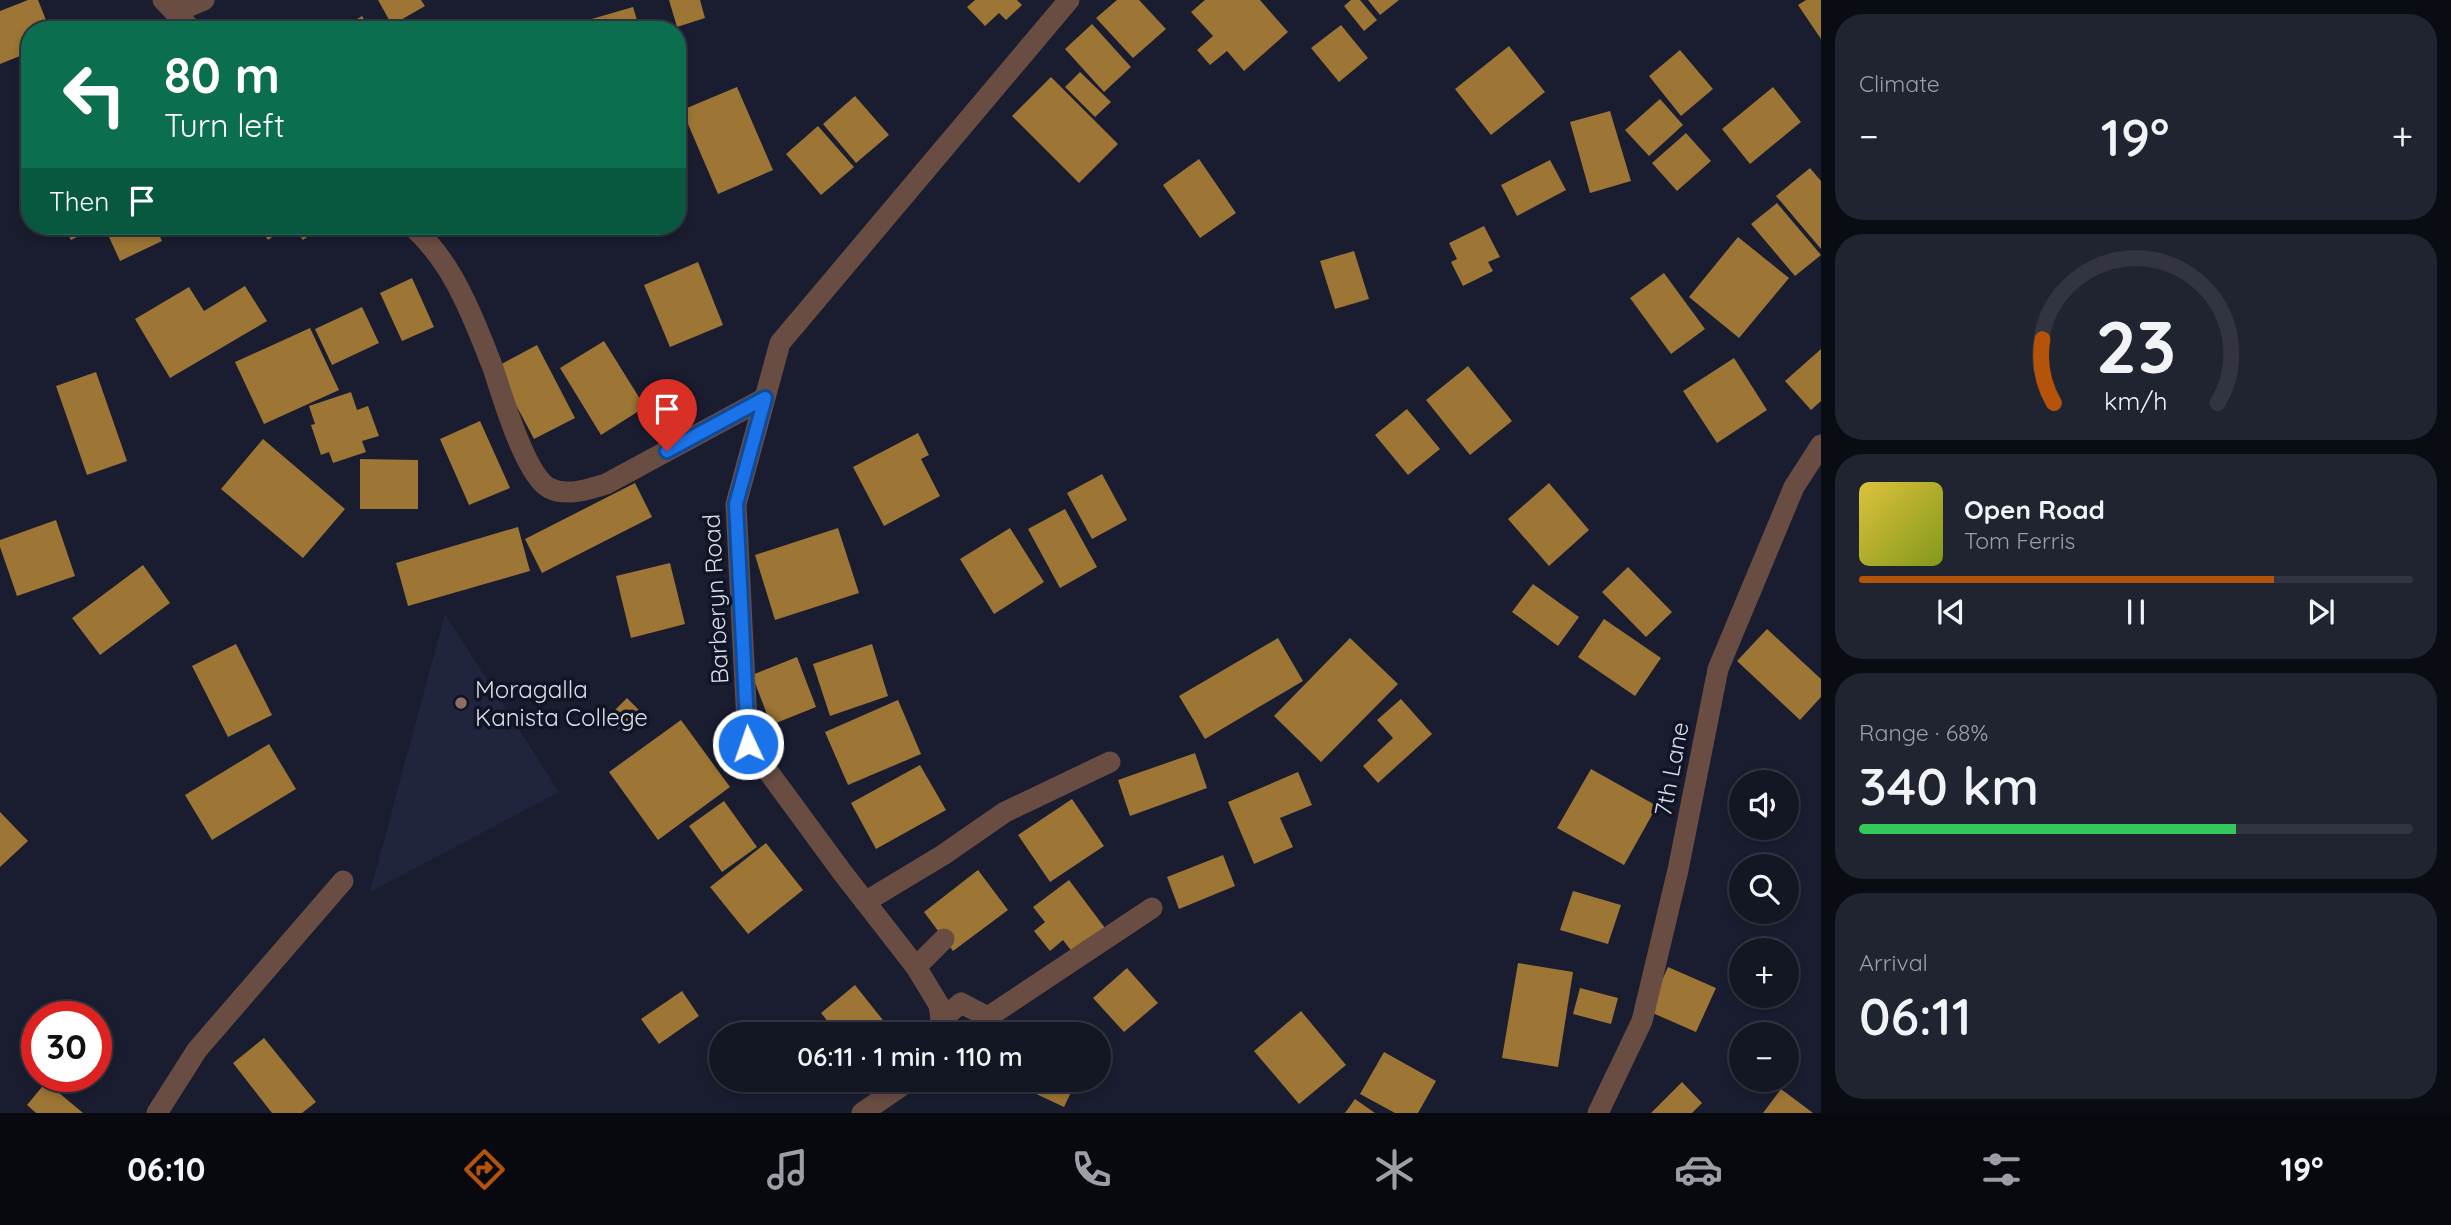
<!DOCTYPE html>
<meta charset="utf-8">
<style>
:root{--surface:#131623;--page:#202330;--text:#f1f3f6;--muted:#9d9fa6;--line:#323541;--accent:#b45309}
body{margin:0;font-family:Quicksand,sans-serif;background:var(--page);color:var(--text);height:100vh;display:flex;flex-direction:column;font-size:26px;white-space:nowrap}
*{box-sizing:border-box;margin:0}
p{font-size:23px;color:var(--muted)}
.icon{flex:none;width:38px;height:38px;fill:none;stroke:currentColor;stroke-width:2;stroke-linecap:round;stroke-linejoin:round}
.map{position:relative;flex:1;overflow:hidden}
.sheet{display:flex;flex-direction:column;gap:14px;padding:14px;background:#0a0c13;width:630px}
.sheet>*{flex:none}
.guide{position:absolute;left:21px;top:21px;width:665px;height:214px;border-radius:28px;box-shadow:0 4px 10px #0003,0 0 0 2px var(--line);background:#0b6e4f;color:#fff;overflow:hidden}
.tools{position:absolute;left:1729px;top:770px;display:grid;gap:14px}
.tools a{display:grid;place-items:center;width:70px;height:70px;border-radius:50%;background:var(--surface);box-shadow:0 4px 10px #0003,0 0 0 2px var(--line);font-size:35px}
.speed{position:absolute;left:21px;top:1001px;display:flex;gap:14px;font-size:35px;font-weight:700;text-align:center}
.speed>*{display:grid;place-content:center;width:91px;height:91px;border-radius:50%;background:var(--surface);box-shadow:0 4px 10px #0003,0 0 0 2px var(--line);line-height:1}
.speed .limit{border:10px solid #d22;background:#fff;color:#111}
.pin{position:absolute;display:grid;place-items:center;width:60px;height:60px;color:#fff;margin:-72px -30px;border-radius:50% 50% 50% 0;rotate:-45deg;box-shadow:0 0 7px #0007}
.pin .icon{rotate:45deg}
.me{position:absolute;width:77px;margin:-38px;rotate:357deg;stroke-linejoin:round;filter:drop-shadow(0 0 5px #0008)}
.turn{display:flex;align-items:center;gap:24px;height:147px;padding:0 28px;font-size:32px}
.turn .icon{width:91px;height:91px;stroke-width:2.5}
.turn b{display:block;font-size:49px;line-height:60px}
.then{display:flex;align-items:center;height:66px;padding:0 28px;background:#0003;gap:14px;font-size:26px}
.big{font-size:52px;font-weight:600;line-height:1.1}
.sheet .card{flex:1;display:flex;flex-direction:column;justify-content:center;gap:10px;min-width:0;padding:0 24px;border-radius:28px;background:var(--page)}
.sheet .dial{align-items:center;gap:0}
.dial svg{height:182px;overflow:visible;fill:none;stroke:var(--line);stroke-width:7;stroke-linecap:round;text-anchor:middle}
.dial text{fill:var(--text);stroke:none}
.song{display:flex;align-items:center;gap:21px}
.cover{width:84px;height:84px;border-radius:10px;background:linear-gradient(135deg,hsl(50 70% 55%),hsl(70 70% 35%))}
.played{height:7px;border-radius:4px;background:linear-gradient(90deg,var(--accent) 75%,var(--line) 75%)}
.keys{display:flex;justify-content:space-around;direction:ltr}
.heat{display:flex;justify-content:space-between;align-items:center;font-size:38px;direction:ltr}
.charge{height:10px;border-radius:5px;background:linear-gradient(90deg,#34c759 68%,var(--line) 0)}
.trip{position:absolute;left:709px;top:1022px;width:402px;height:70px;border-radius:35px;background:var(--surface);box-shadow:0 4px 10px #0003,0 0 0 2px var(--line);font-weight:600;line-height:70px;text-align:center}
.tab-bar{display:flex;height:112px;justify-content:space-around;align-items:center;background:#08090e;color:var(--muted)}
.tab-bar .icon{width:49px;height:49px}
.tab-bar .current{color:var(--accent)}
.tab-bar b{font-size:32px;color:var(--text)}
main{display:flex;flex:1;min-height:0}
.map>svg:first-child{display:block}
.built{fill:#20253d}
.building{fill:#9d7535}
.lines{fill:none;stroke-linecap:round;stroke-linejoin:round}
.minor{stroke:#694c42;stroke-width:21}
.route-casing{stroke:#114b97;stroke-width:18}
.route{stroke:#1a73e8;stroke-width:12}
.education-dot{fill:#8d6e63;stroke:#101425;stroke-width:2.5}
.labels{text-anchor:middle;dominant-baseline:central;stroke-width:7;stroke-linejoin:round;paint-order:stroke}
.street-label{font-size:24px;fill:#d9ddea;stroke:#101425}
.poi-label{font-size:24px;fill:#d9ddea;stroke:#101425;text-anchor:start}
</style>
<main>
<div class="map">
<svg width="1821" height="1113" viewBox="0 0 1821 1113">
<rect width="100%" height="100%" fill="#191d2f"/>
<path class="built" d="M445,614L559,792L370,892Z"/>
<path class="building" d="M28,0H38L50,30H30V52L0,64V11Z
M378,0H421L425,6L392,25Z
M669,0H700L705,18L677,27Z
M975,0H1017L1022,5L1006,20L999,13L985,26L967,7Z
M1117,0H1139L1166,29L1133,58L1096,18Z
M1205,0H1260L1288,32L1244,71L1227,51L1210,65L1197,50L1213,36L1191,12Z
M1351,0H1360L1377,20L1364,31L1344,6Z
M1368,0H1399L1380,15Z
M1806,0H1821V39L1798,5Z
M633,7L640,30H572L571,25Z
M362,16L371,30H340Z
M1092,24L1131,67L1104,92L1065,49Z
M1341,25L1368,58L1339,82L1311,48Z
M1509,46L1545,92L1491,135L1455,89Z
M1680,50L1713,89L1681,116L1649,76Z
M1080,72L1111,102L1095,117L1065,87Z
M1051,77L1118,144L1079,183L1012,116Z
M737,87L773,170L718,194L682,110Z
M1773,87L1801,122L1750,164L1722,129Z
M855,96L889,135L856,163L823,124Z
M1660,99L1683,125L1649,156L1625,130Z
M1610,111L1631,181L1590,193L1570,122Z
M818,126L854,167L821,195L786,154Z
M1686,133L1711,161L1677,191L1652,163Z
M1199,159L1236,213L1200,238L1163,185Z
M1550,160L1566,190L1517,216L1501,185Z
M1810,168L1821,181V249L1776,196Z
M1777,203L1821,255L1795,276L1751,224Z
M64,226H100L71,240Z
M104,226H155L162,241L120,261Z
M258,226H288L268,240Z
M293,226H322L303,240Z
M1484,226L1500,257L1488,262L1493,271L1463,286L1451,262L1457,259L1449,243Z
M1738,237L1789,278L1739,338L1689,297Z
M1354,251L1369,299L1335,309L1320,261Z
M698,262L723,325L670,347L644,285Z
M1664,273L1705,329L1671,354L1630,298Z
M412,278L434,327L402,341L380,293Z
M245,286L267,321L170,378L135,319L189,287L204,311Z
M362,307L379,343L332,365L315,329Z
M310,328L339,390L264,424L235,362Z
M604,341L645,407L601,435L560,368Z
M537,345L575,418L534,439L496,367Z
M1821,349V401L1811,410L1785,381Z
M1734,358L1767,410L1717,443L1683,391Z
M1468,366L1512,421L1470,455L1426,400Z
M96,372L127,461L87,475L56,386Z
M351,392L357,410L368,406L379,436L362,441L366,452L333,463L329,452L321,455L311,425L315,424L309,406Z
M1407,409L1440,449L1408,475L1375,435Z
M480,421L510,488L469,505L440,439Z
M918,433L929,455L921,459L940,496L884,526L853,467Z
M263,439L345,509L303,558L221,489Z
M360,459L418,460V509H360Z
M1102,474L1127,520L1092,539L1067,493Z
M635,483L652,517L542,573L525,539Z
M1549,483L1589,530L1549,566L1508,519Z
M1065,509L1097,567L1060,588L1028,529Z
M56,520L75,576L17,596L0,547V540Z
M518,527L530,571L408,606L396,563Z
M838,528L859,593L775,620L755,555Z
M1010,528L1044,582L994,614L960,559Z
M670,563L685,624L631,638L616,576Z
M143,565L170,603L100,655L72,618Z
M1628,567L1672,612L1646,637L1602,592Z
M1533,584L1579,617L1558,646L1512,612Z
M1604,619L1661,658L1635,696L1578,657Z
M1767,629L1821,679V697L1800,720L1737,661Z
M1278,638L1303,681L1205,739L1179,696Z
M1350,638L1398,684L1321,762L1274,716Z
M236,644L272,715L228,737L192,666Z
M872,644L888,696L830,716L813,664Z
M797,657L816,707L771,725L752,675Z
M627,698L640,711L620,730L608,717Z
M1401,699L1432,734L1378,783L1363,766L1393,738L1377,720Z
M898,700L921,754L848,785L825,732Z
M681,720L730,787L658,840L609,772Z
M269,744L296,789L212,840L185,795Z
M1195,753L1207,788L1130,816L1118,780Z
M920,765L946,810L876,849L851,803Z
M1591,769L1657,806L1624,865L1557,828Z
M1298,772L1312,805L1280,818L1293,847L1254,864L1228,802Z
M1072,799L1104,846L1050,882L1018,835Z
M724,801L757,847L722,872L689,826Z
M0,812L28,841L0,867Z
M766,843L803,890L748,934L710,887Z
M1223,855L1235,886L1179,909L1167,877Z
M978,870L1008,910L953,951L924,912Z
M1069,880L1105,928L1073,953L1063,940L1050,951L1034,931L1045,922L1033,907Z
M1573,891L1621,905L1608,944L1560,930Z
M1518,963L1573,972L1558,1067L1502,1058Z
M1668,967L1716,988L1696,1032L1648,1011Z
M1127,968L1158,1003L1124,1032L1093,998Z
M855,985L894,1034H838L821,1013Z
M1580,988L1618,998L1611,1024L1573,1014Z
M682,991L699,1016L659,1044L641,1019Z
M1301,1011L1346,1065L1299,1104L1254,1051Z
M264,1038L316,1102L302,1113H272L233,1063Z
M1384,1052L1436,1081L1418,1113H1395L1360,1094Z
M1018,1080H1077L1064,1107L1015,1084Z
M46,1082L83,1113H36L27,1105Z
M1682,1082L1702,1103L1692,1113H1651Z
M1781,1089L1813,1113H1763Z
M1355,1099L1375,1113H1345Z"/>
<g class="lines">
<path class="minor" d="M163,0L192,30
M175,12L204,0
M412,226C435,247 451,271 464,299C475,321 484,345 493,368C502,395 525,475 549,488C567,497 589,489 606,484L765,398
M865,902L943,855L1005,812L1110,762
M916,967L944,939
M941,1020L961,1003L988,1017L1152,908
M943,1034L939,1005L916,967L842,872L748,744L736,504L780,343L1069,0
M157,1113L197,1050L343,881
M862,1113L910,1080
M1598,1113L1642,1021L1678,870L1718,669L1794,487L1821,445"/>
</g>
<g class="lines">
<g class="route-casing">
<path id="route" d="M667,451L765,398L736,504L748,744"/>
</g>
<use href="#route" class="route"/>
</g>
<circle class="education-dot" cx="461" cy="703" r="7"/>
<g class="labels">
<g class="street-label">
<text transform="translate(715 599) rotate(-93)">Barberyn Road</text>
<text transform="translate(1671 769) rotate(-79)">7th Lane</text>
</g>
<g class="poi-label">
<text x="475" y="689">Moragalla<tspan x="475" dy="28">Kanista College</tspan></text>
</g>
</g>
</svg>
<div class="tools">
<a><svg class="icon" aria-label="sound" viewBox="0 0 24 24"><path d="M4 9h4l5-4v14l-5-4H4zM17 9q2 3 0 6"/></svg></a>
<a><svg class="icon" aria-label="search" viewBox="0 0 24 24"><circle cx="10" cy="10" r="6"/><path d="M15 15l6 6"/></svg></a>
<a>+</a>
<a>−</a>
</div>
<div class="speed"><div class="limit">30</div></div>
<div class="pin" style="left:667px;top:451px;background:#d93025"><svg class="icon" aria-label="arrive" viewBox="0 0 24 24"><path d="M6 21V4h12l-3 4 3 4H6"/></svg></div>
<svg class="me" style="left:748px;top:744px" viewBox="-20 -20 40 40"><circle r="17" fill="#1a73e8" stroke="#fff" stroke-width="3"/><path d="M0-11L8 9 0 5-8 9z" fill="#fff"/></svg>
<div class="trip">06:11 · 1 min · 110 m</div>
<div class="guide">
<div class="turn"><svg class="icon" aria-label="left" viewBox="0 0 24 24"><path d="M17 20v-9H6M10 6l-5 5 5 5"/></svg><div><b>80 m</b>Turn left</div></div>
<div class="then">Then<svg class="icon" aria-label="arrive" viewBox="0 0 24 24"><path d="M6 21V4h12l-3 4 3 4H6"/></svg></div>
</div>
</div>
<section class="sheet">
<div class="card"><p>Climate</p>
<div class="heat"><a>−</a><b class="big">19°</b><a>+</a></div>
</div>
<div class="card dial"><svg viewBox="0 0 100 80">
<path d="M14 69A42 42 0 1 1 86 69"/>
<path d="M14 69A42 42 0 0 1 9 41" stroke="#b45309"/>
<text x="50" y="56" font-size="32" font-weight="700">23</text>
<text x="50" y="72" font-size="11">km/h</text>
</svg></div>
<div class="card">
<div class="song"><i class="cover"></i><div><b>Open Road</b><p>Tom Ferris</p></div></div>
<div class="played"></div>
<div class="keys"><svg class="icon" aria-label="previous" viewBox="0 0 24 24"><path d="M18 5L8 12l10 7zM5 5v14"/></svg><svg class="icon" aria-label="pause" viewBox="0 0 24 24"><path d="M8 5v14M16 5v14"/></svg><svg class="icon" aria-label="next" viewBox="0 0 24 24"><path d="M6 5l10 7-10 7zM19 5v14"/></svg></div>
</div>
<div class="card"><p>Range · 68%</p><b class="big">340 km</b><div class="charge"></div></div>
<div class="card"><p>Arrival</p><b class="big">06:11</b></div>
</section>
</main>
<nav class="tab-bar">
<b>06:10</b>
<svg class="icon current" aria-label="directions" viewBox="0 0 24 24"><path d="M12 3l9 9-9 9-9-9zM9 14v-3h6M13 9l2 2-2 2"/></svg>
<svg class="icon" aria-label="music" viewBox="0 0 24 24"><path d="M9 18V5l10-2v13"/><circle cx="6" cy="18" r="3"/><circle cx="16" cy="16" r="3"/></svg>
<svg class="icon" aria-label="phone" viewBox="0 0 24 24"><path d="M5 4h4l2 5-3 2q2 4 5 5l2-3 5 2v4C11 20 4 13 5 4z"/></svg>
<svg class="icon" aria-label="climate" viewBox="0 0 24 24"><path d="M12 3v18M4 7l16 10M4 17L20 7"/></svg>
<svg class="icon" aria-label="car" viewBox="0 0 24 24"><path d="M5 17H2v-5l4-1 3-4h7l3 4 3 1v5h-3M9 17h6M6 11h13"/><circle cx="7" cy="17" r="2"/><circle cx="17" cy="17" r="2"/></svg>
<svg class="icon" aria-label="filters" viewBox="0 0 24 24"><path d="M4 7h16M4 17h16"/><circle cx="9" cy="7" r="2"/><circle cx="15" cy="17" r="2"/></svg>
<b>19°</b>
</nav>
